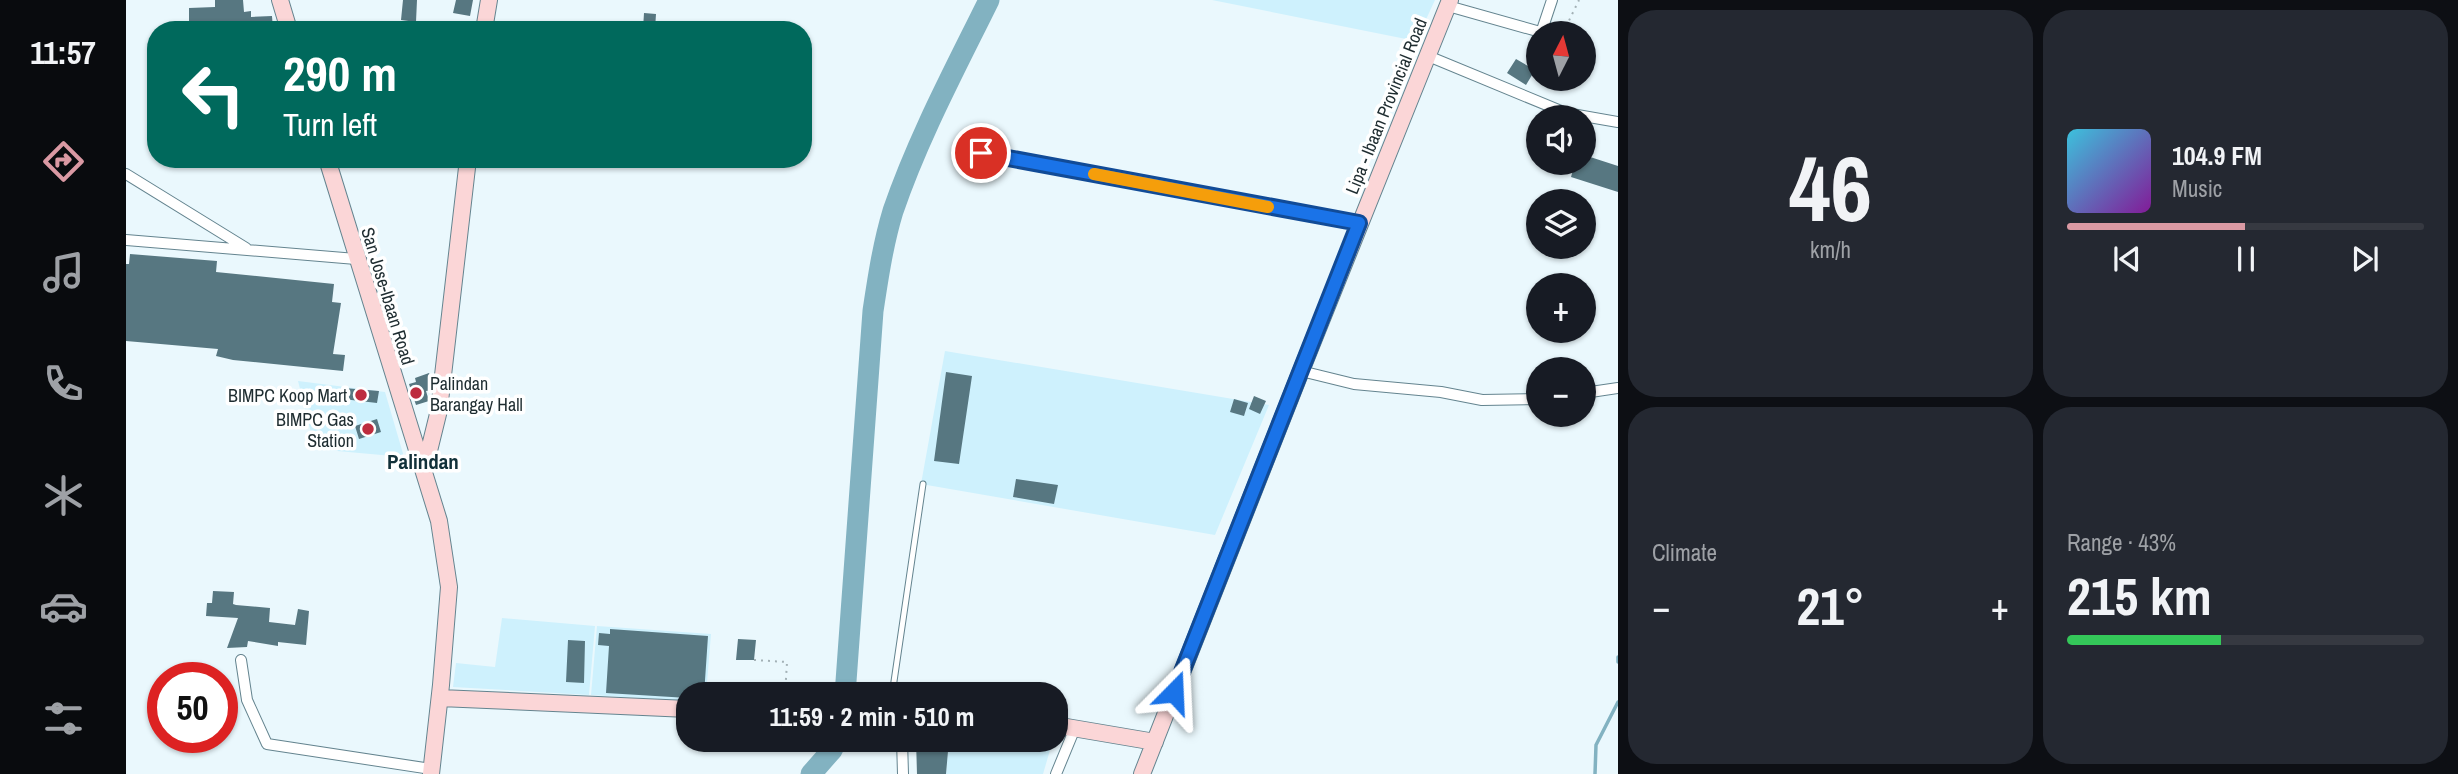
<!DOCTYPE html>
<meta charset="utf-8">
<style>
:root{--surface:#171b24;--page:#242831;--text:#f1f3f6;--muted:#9ea1a6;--line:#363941;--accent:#da99a3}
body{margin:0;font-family:"Archivo Narrow",sans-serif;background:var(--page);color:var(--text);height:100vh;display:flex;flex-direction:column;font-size:26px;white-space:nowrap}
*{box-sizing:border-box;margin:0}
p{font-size:23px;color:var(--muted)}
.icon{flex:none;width:38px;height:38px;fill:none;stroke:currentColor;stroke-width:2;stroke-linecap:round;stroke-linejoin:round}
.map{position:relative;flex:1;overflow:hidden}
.panel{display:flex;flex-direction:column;gap:10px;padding:10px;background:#0d0f14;width:840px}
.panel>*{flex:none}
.guide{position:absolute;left:21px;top:21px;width:665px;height:147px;border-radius:28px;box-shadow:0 2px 5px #0004;background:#00695c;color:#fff;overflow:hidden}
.needle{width:46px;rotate:6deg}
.tools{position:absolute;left:1400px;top:21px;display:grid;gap:14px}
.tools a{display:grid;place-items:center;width:70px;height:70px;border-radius:50%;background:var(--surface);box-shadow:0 2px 5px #0004;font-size:35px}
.speed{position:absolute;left:21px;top:662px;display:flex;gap:14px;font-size:35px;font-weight:700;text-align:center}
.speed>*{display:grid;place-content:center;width:91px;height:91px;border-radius:50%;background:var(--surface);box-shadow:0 2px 5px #0004;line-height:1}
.speed .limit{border:10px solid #d22;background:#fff;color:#111}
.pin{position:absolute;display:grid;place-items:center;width:60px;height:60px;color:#fff;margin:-30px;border:4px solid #fff;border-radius:50%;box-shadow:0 2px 7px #0007}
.me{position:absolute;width:77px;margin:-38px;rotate:21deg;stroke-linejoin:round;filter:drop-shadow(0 0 5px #0008)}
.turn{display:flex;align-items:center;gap:24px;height:147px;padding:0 21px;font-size:32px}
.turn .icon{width:91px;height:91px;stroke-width:2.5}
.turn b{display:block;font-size:49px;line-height:60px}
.big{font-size:52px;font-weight:700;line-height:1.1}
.panel .card{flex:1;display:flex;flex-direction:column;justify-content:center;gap:10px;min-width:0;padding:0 24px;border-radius:28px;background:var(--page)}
.panel .dial{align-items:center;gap:0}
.dial b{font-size:91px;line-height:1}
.song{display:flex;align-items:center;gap:21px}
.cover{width:84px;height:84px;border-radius:10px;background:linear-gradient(135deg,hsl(190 70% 55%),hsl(290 70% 35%))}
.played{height:7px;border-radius:4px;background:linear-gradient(90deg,var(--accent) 50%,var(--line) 50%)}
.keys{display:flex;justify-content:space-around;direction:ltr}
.heat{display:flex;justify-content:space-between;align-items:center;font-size:38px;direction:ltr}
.charge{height:10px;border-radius:5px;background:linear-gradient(90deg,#34c759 43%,var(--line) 0)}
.panel .tiles{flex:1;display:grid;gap:10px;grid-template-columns:repeat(2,1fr)}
.trip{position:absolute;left:550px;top:682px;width:392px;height:70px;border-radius:28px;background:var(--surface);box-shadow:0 2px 5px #0004;font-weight:700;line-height:70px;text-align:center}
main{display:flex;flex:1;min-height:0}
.tabs{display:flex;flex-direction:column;width:126px;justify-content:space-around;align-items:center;background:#090b0e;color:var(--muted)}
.tabs .icon{width:49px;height:49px}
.tabs .active{color:var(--accent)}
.tabs b{font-size:32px;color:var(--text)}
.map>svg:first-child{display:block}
.built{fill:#cef1fd}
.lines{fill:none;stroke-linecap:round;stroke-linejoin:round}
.stream{stroke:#82b2c1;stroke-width:3.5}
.river{stroke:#82b2c1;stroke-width:21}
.building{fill:#577781}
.lane-casing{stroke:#64848f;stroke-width:7}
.street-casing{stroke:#64848f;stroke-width:12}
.secondary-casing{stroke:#64848f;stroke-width:18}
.path{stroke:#a3b1b6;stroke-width:2;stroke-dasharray:2 5;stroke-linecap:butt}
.lane{stroke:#fff;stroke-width:5}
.street{stroke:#fff;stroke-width:10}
.secondary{stroke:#fbd6d7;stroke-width:16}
.route-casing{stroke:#114b97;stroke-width:18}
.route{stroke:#1a73e8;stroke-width:12}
.slow{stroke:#f59e0b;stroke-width:12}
.poi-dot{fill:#bd2c3e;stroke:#fff;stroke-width:2.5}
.labels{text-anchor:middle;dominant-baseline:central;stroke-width:7;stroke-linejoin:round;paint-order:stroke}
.street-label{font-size:18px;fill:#1e2c30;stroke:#fff}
.poi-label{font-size:18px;fill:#1e2c30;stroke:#fff;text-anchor:end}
.quarter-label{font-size:21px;font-weight:bold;fill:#113039;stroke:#fff}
</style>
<main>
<nav class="tabs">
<b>11:57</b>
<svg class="icon active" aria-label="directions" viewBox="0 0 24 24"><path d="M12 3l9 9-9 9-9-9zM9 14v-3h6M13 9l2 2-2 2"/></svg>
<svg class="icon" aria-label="music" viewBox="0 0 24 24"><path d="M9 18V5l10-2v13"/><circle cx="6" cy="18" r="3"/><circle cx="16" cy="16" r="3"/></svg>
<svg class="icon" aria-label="phone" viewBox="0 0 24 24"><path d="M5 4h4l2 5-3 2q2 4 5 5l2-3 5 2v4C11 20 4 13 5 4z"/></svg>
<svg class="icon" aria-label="climate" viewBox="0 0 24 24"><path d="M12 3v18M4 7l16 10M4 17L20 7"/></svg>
<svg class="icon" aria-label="car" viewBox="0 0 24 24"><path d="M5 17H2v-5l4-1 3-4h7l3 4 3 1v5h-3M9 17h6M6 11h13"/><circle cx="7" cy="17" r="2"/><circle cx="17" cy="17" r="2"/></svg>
<svg class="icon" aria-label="filters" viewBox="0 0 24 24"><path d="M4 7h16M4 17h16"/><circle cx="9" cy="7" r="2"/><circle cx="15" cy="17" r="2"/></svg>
</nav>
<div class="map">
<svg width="1492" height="774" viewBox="0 0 1492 774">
<rect width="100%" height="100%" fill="#eaf8fd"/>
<path class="built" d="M1086,0H1309L1290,41Z
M819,351L1143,405L1089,535L795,484Z
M172,381L259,392L278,457L189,449Z
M376,618L469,626L463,695L327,687L330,663L369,667Z
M471,626L585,634L580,695H562V701L465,695Z
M823,740H927L917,774H820Z"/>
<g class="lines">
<path class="stream" d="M1492,657V662
M1469,774L1470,745L1492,702"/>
<path class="river" d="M719,695L747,311C752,278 757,244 767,211C792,138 829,69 863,0
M685,774L706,750L711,740"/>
</g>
<path class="building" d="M89,0H117L118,12L125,11V17L146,16L147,30H110V24L63,25V8L89,7Z
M277,0H291L290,22L275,20Z
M330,0H347L344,16L327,13Z
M518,13L530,14L529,29H517Z
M1390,59L1409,70L1400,85L1381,73Z
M1458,155L1492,166V192L1445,177L1449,163H1458Z
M4,254L91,261L90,272L208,284L206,302L215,303L207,354L219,355L217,371L107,360L90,356L92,349L0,341V264H3Z
M820,372L846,376L833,464L808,461Z
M303,373L306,380L305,390L300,391L303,401L290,405L283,384L290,382L289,378Z
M218,388L253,391L251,403L217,399Z
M1128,396L1140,401L1134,414L1123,409Z
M1108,399L1122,403L1118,416L1104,412Z
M251,419L255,432L233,439L229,426Z
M890,479L932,485L928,504L887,497Z
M87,591L108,592L107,604L110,605L144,608L143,622L169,625L172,609L183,611L180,645L152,642V646L122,641L121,647L101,648L112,618L80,616L81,603H86Z
M484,629L582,636L578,695H562V698L480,693L483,646L472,645L473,633L484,634Z
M612,639L630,640L628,660H610Z
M442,640L459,641L458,683L440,682Z
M790,740H823L820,774H791Z"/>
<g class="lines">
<g class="lane-casing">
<path id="lane" d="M766,695L797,484"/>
</g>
<g class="street-casing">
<path id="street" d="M1322,6L1418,33
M1415,33L1426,0
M1302,56L1440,113L1492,122
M855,153L1233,223
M0,174L120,248
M0,240L230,259
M1175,371L1228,384L1315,392L1356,400L1412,399
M1458,393L1492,388
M115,660L121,700L141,744L305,769
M776,740L777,774
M930,774L949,728"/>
</g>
<g class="secondary-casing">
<path id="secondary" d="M154,0L163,30
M358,30L363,0
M201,159L313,521L323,587L315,685L305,774
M298,471L313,410L342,159
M314,698L562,709
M929,725L1029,742
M1016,774L1175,371L1324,0"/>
</g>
<path class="path" d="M1437,33L1453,0
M628,660L661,662L659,695"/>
<use href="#lane" class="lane"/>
<use href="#street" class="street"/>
<use href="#secondary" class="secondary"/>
</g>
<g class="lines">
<g class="route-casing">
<path id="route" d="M855,153L1233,223L1048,692"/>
</g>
<use href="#route" class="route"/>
<path class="slow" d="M968,174L1142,207"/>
</g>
<g class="poi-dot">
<circle cx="290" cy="393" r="7"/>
<circle cx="235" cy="395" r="7"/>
<circle cx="242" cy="429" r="7"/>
</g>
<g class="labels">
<g class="street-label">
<text transform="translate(1260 106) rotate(-68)">Lipa - Ibaan Provincial Road</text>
<text transform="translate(262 296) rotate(73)">San Jose-Ibaan Road</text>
</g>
<g class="poi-label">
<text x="304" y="383" text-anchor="start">Palindan<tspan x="304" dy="21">Barangay Hall</tspan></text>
<text x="221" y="395">BIMPC Koop Mart</text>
<text x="228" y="419">BIMPC Gas<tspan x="228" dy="21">Station</tspan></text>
</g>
<g class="quarter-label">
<text x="297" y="461">Palindan</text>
</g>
</g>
</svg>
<div class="tools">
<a><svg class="needle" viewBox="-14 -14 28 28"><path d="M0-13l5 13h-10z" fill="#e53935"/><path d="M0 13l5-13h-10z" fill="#9ea1a6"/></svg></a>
<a><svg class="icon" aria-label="sound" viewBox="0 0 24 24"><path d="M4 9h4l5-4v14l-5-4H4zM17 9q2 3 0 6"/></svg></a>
<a><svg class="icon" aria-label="layers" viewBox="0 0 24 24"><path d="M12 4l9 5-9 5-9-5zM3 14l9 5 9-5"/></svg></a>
<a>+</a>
<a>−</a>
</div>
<div class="speed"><div class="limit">50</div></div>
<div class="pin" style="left:855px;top:153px;background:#d93025"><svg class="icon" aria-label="arrive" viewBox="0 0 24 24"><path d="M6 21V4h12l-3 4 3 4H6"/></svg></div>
<svg class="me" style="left:1048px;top:692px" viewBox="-20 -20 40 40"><path d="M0-17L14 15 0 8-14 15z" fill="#1a73e8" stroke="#fff" stroke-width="4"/></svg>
<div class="trip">11:59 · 2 min · 510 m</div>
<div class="guide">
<div class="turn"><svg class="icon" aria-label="left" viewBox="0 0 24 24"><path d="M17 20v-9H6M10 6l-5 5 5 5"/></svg><div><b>290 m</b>Turn left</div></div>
</div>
</div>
<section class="panel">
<div class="tiles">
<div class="card dial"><b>46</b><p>km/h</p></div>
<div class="card">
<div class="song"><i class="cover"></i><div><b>104.9 FM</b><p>Music</p></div></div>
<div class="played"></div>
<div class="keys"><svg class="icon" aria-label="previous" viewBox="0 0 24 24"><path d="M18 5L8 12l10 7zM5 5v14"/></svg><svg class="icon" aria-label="pause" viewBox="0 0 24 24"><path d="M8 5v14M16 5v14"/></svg><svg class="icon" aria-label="next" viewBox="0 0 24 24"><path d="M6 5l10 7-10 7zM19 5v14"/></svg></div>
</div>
<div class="card"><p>Climate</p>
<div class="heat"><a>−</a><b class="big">21°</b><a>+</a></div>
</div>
<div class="card"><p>Range · 43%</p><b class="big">215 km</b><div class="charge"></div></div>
</div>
</section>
</main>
